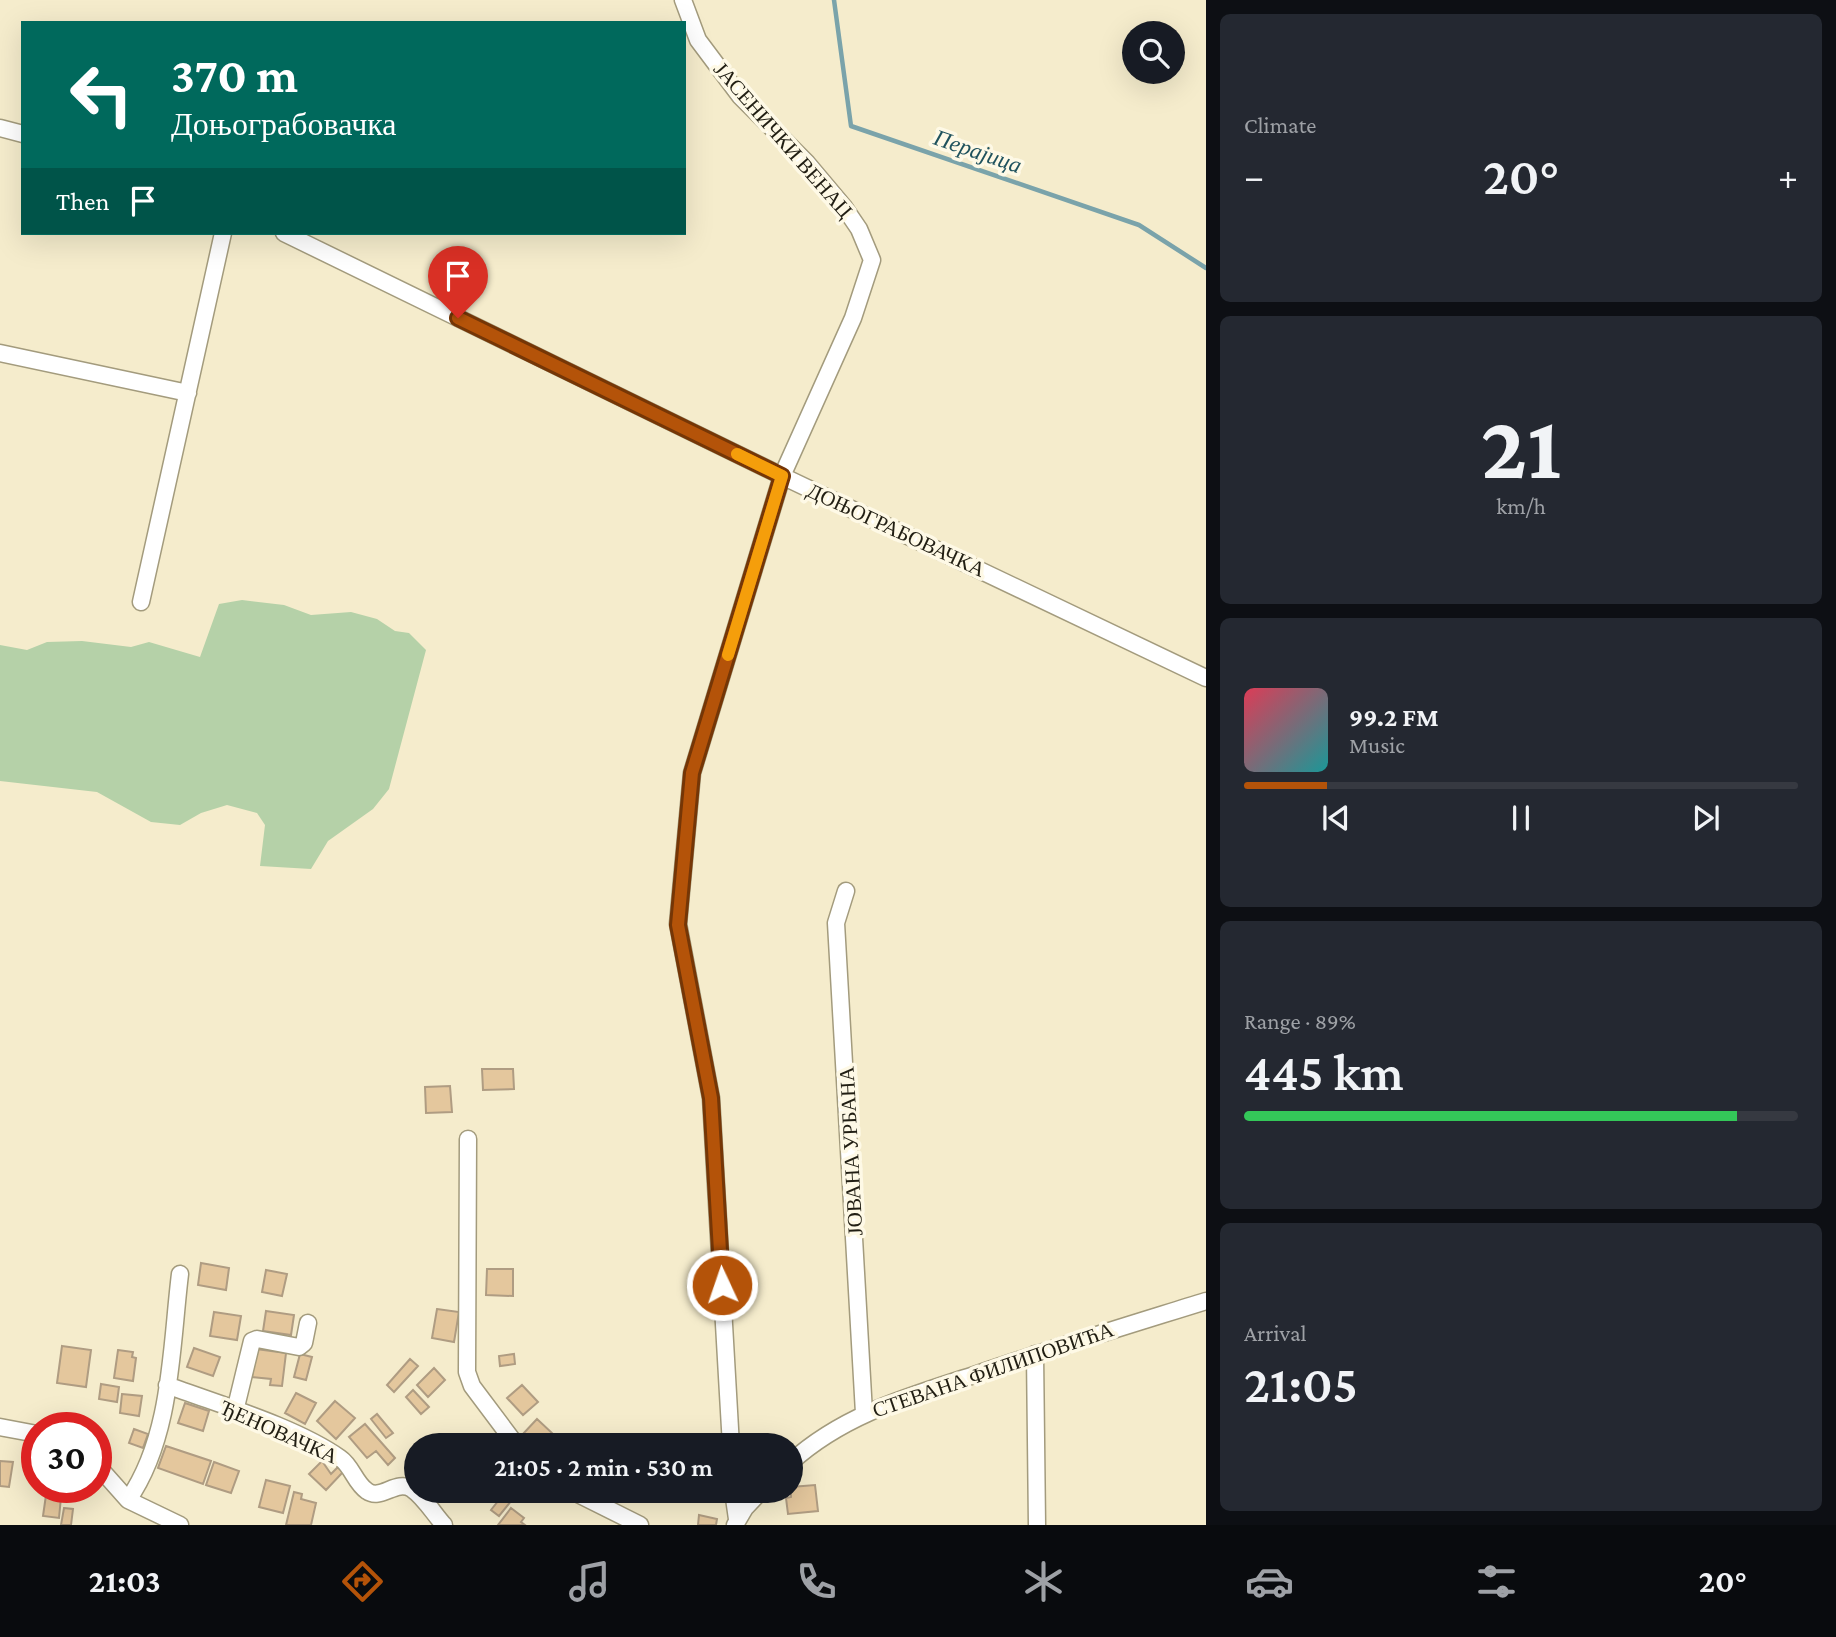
<!DOCTYPE html>
<meta charset="utf-8">
<style>
:root{--surface:#171b24;--page:#242831;--text:#f1f3f6;--muted:#9ea1a6;--line:#363941;--accent:#b45309}
body{margin:0;font-family:"Crimson Pro",serif;background:var(--page);color:var(--text);height:100vh;display:flex;flex-direction:column;font-size:26px;white-space:nowrap}
*{box-sizing:border-box;margin:0}
p{font-size:23px;color:var(--muted)}
.icon{flex:none;width:38px;height:38px;fill:none;stroke:currentColor;stroke-width:2;stroke-linecap:round;stroke-linejoin:round}
.map{position:relative;flex:1;overflow:hidden}
.side{display:flex;flex-direction:column;gap:14px;padding:14px;background:#0d0f14;width:630px}
.side>*{flex:none}
.guide{position:absolute;left:21px;top:21px;width:665px;height:214px;border-radius:0px;box-shadow:0 7px 28px #0002;background:#00695c;color:#fff;overflow:hidden}
.tools{position:absolute;left:1122px;top:21px;display:grid;gap:14px}
.tools a{display:grid;place-items:center;width:63px;height:63px;border-radius:50%;background:var(--surface);box-shadow:0 7px 28px #0002;font-size:35px}
.speed{position:absolute;left:21px;top:1412px;display:flex;gap:14px;font-size:35px;font-weight:700;text-align:center}
.speed>*{display:grid;place-content:center;width:91px;height:91px;border-radius:50%;background:var(--surface);box-shadow:0 7px 28px #0002;line-height:1}
.speed .limit{border:10px solid #d22;background:#fff;color:#111}
.pin{position:absolute;display:grid;place-items:center;width:60px;height:60px;color:#fff;margin:-72px -30px;border-radius:50% 50% 50% 0;rotate:-45deg;box-shadow:0 0 7px #0007}
.pin .icon{rotate:45deg}
.me{position:absolute;width:77px;margin:-38px;rotate:357deg;stroke-linejoin:round;filter:drop-shadow(0 0 5px #0008)}
.turn{display:flex;align-items:center;gap:24px;height:147px;padding:0 35px;font-size:32px}
.turn .icon{width:91px;height:91px;stroke-width:2.5}
.turn b{display:block;font-size:49px;line-height:60px}
.then{display:flex;align-items:center;height:66px;padding:0 35px;background:#0003;gap:14px;font-size:26px}
.big{font-size:52px;font-weight:600;line-height:1.1}
.side .widget{flex:1;display:flex;flex-direction:column;justify-content:center;gap:10px;min-width:0;padding:0 24px;border-radius:10px;background:var(--page)}
.side .dial{align-items:center;gap:0}
.dial b{font-size:91px;line-height:1}
.song{display:flex;align-items:center;gap:21px}
.cover{width:84px;height:84px;border-radius:10px;background:linear-gradient(135deg,hsl(350 70% 55%),hsl(180 70% 35%))}
.played{height:7px;border-radius:4px;background:linear-gradient(90deg,var(--accent) 15%,var(--line) 15%)}
.keys{display:flex;justify-content:space-around;direction:ltr}
.heat{display:flex;justify-content:space-between;align-items:center;font-size:38px;direction:ltr}
.charge{height:10px;border-radius:5px;background:linear-gradient(90deg,#34c759 89%,var(--line) 0)}
.trip{position:absolute;left:404px;top:1433px;width:399px;height:70px;border-radius:35px;background:var(--surface);box-shadow:0 7px 28px #0002;font-weight:600;line-height:70px;text-align:center}
.tabs{display:flex;height:112px;justify-content:space-around;align-items:center;background:#090b0e;color:var(--muted)}
.tabs .icon{width:49px;height:49px}
.tabs .current{color:var(--accent)}
.tabs b{font-size:32px;color:var(--text)}
main{display:flex;flex:1;min-height:0}
.map>svg:first-child{display:block}
.green{fill:#b5d1a8}
.lines{fill:none;stroke-linecap:round;stroke-linejoin:round}
.stream{stroke:#7aa3aa;stroke-width:4.5}
.building{fill:#e4c79d;stroke:#af9c82;stroke-width:2}
.minor-casing{stroke:#a39b7d;stroke-width:19}
.minor{stroke:#fff;stroke-width:16}
.route-casing{stroke:#753606;stroke-width:18}
.route{stroke:#b45309;stroke-width:12}
.slow{stroke:#f59e0b;stroke-width:12}
.labels{text-anchor:middle;dominant-baseline:central;stroke-width:7;stroke-linejoin:round;paint-order:stroke}
.street-label{font-size:21px;fill:#211e13;stroke:#fef9e6}
.water-label{font-size:23px;font-style:italic;fill:#1f525d;stroke:#fef9e6}
</style>
<main>
<div class="map">
<svg width="1206" height="1525" viewBox="0 0 1206 1525">
<rect width="100%" height="100%" fill="#f5eccc"/>
<path class="green" d="M242,600L284,605L311,615L351,612L377,619L395,631L409,633L426,650L389,789L373,809L328,841L311,869L260,866L265,825L257,813L227,805L201,813L180,825L151,822L97,792L0,781V645L27,650L47,642L82,641L131,647L149,642L200,657L219,604Z"/>
<g class="lines">
<path class="stream" d="M834,0L851,126L1139,225L1206,268"/>
</g>
<path class="building" d="M482,1069H513L514,1089L483,1090Z
M450,1086L452,1112L426,1113L425,1087Z
M201,1263L229,1268L226,1290L198,1285Z
M487,1269H513V1296L486,1295Z
M266,1270L287,1274L282,1296L262,1292Z
M437,1309L459,1312L454,1342L432,1338Z
M266,1311L294,1315L291,1335L263,1331Z
M214,1312L241,1316L237,1340L210,1336Z
M62,1346L91,1350L86,1387L57,1383Z
M194,1348L220,1357L213,1376L187,1367Z
M256,1349L286,1353L282,1386L270,1385L271,1379L252,1377Z
M118,1350L133,1352L132,1357L136,1358L133,1381L114,1378Z
M300,1354L312,1357L306,1380L294,1377Z
M514,1354L515,1364L500,1366L499,1356Z
M410,1359L418,1366L394,1392L387,1385Z
M434,1368L445,1380L428,1397L417,1385Z
M101,1384L119,1387L117,1402L99,1399Z
M522,1385L538,1402L523,1415L507,1398Z
M413,1390L429,1407L421,1414L406,1397Z
M296,1393L316,1403L305,1424L285,1413Z
M122,1394L142,1396L139,1416L120,1413Z
M335,1401L355,1418L336,1439L317,1421Z
M185,1403L209,1411L203,1431L178,1423Z
M377,1414L393,1433L386,1438L371,1419Z
M537,1419L552,1433L541,1446H534L522,1435Z
M365,1424L395,1458L388,1465L376,1451L367,1458L349,1437Z
M134,1429L148,1434L143,1448L129,1443Z
M478,1435L487,1446H460L470,1437L472,1440Z
M28,1443L37,1445V1472L24,1470Z
M166,1446L211,1461L203,1484L158,1468Z
M0,1461L13,1462L9,1487L0,1486Z
M322,1461L331,1474L338,1467L343,1472L326,1490L309,1474Z
M214,1462L239,1471L231,1493L206,1485Z
M266,1480L290,1486L283,1513L259,1507Z
M815,1485L818,1511L788,1514L786,1498L791,1497V1487Z
M68,1488H89L88,1493L81,1492L80,1498L67,1496Z
M506,1491L516,1495L499,1516L491,1510Z
M294,1492L302,1494L301,1499L316,1503L311,1525H286Z
M46,1495L61,1497L59,1518L43,1516Z
M64,1508L73,1509L71,1525H61Z
M511,1508L524,1518L521,1522L525,1525H498Z
M699,1515L717,1519L716,1525H698Z"/>
<g class="lines">
<g class="minor-casing">
<path id="minor" d="M683,0L698,40L740,96L807,163L844,207L859,229L872,260L853,318L782,476L692,773L678,924L711,1098L731,1446
M0,128L23,134
M284,233L782,476L1206,678
M0,353L188,393
M141,602L223,233
M846,891L836,923L864,1413
M468,1139L467,1372L472,1386L517,1446
M1035,1354L1037,1525
M167,1385C220,1405 294,1426 340,1458C352,1466 355,1483 367,1491C381,1501 396,1479 412,1489C424,1497 434,1514 444,1525
M235,1411L252,1341L257,1339L299,1347L304,1343L308,1323
M0,1427L37,1434
M791,1462C844,1414 910,1396 977,1374C1053,1348 1129,1325 1206,1301
M96,1464L128,1500L180,1525
M572,1491L640,1525
M733,1491L737,1519
M128,1500C172,1437 171,1347 180,1274
M735,1525L745,1508L761,1491"/>
</g>
<use href="#minor" class="minor"/>
</g>
<g class="lines">
<g class="route-casing">
<path id="route" d="M458,318L782,476L692,773L678,925L711,1098L722,1285"/>
</g>
<use href="#route" class="route"/>
<path class="slow" d="M728,655L782,476L737,454"/>
</g>
<g class="labels">
<g class="street-label">
<text transform="translate(783 140) rotate(49)">ЈАСЕНИЧКИ ВЕНАЦ</text>
<text transform="translate(896 530) rotate(25)">ДОЊОГРАБОВАЧКА</text>
<text transform="translate(851 1151) rotate(-93)">ЈОВАНА УРБАНА</text>
<text transform="translate(993 1370) rotate(-19)">СТЕВАНА ФИЛИПОВИЋА</text>
<text transform="translate(279 1432) rotate(24)">ЂЕНОВАЧКА</text>
</g>
<g class="water-label">
<text transform="translate(978 151) rotate(19)">Перајица</text>
</g>
</g>
</svg>
<div class="tools">
<a><svg class="icon" aria-label="search" viewBox="0 0 24 24"><circle cx="10" cy="10" r="6"/><path d="M15 15l6 6"/></svg></a>
</div>
<div class="speed"><div class="limit">30</div></div>
<div class="pin" style="left:458px;top:318px;background:#d93025"><svg class="icon" aria-label="arrive" viewBox="0 0 24 24"><path d="M6 21V4h12l-3 4 3 4H6"/></svg></div>
<svg class="me" style="left:722px;top:1285px" viewBox="-20 -20 40 40"><circle r="17" fill="#b45309" stroke="#fff" stroke-width="3"/><path d="M0-11L8 9 0 5-8 9z" fill="#fff"/></svg>
<div class="trip">21:05 · 2 min · 530 m</div>
<div class="guide">
<div class="turn"><svg class="icon" aria-label="left" viewBox="0 0 24 24"><path d="M17 20v-9H6M10 6l-5 5 5 5"/></svg><div><b>370 m</b>Доњограбовачка</div></div>
<div class="then">Then<svg class="icon" aria-label="arrive" viewBox="0 0 24 24"><path d="M6 21V4h12l-3 4 3 4H6"/></svg></div>
</div>
</div>
<section class="side">
<div class="widget"><p>Climate</p>
<div class="heat"><a>−</a><b class="big">20°</b><a>+</a></div>
</div>
<div class="widget dial"><b>21</b><p>km/h</p></div>
<div class="widget">
<div class="song"><i class="cover"></i><div><b>99.2 FM</b><p>Music</p></div></div>
<div class="played"></div>
<div class="keys"><svg class="icon" aria-label="previous" viewBox="0 0 24 24"><path d="M18 5L8 12l10 7zM5 5v14"/></svg><svg class="icon" aria-label="pause" viewBox="0 0 24 24"><path d="M8 5v14M16 5v14"/></svg><svg class="icon" aria-label="next" viewBox="0 0 24 24"><path d="M6 5l10 7-10 7zM19 5v14"/></svg></div>
</div>
<div class="widget"><p>Range · 89%</p><b class="big">445 km</b><div class="charge"></div></div>
<div class="widget"><p>Arrival</p><b class="big">21:05</b></div>
</section>
</main>
<nav class="tabs">
<b>21:03</b>
<svg class="icon current" aria-label="directions" viewBox="0 0 24 24"><path d="M12 3l9 9-9 9-9-9zM9 14v-3h6M13 9l2 2-2 2"/></svg>
<svg class="icon" aria-label="music" viewBox="0 0 24 24"><path d="M9 18V5l10-2v13"/><circle cx="6" cy="18" r="3"/><circle cx="16" cy="16" r="3"/></svg>
<svg class="icon" aria-label="phone" viewBox="0 0 24 24"><path d="M5 4h4l2 5-3 2q2 4 5 5l2-3 5 2v4C11 20 4 13 5 4z"/></svg>
<svg class="icon" aria-label="climate" viewBox="0 0 24 24"><path d="M12 3v18M4 7l16 10M4 17L20 7"/></svg>
<svg class="icon" aria-label="car" viewBox="0 0 24 24"><path d="M5 17H2v-5l4-1 3-4h7l3 4 3 1v5h-3M9 17h6M6 11h13"/><circle cx="7" cy="17" r="2"/><circle cx="17" cy="17" r="2"/></svg>
<svg class="icon" aria-label="filters" viewBox="0 0 24 24"><path d="M4 7h16M4 17h16"/><circle cx="9" cy="7" r="2"/><circle cx="15" cy="17" r="2"/></svg>
<b>20°</b>
</nav>
